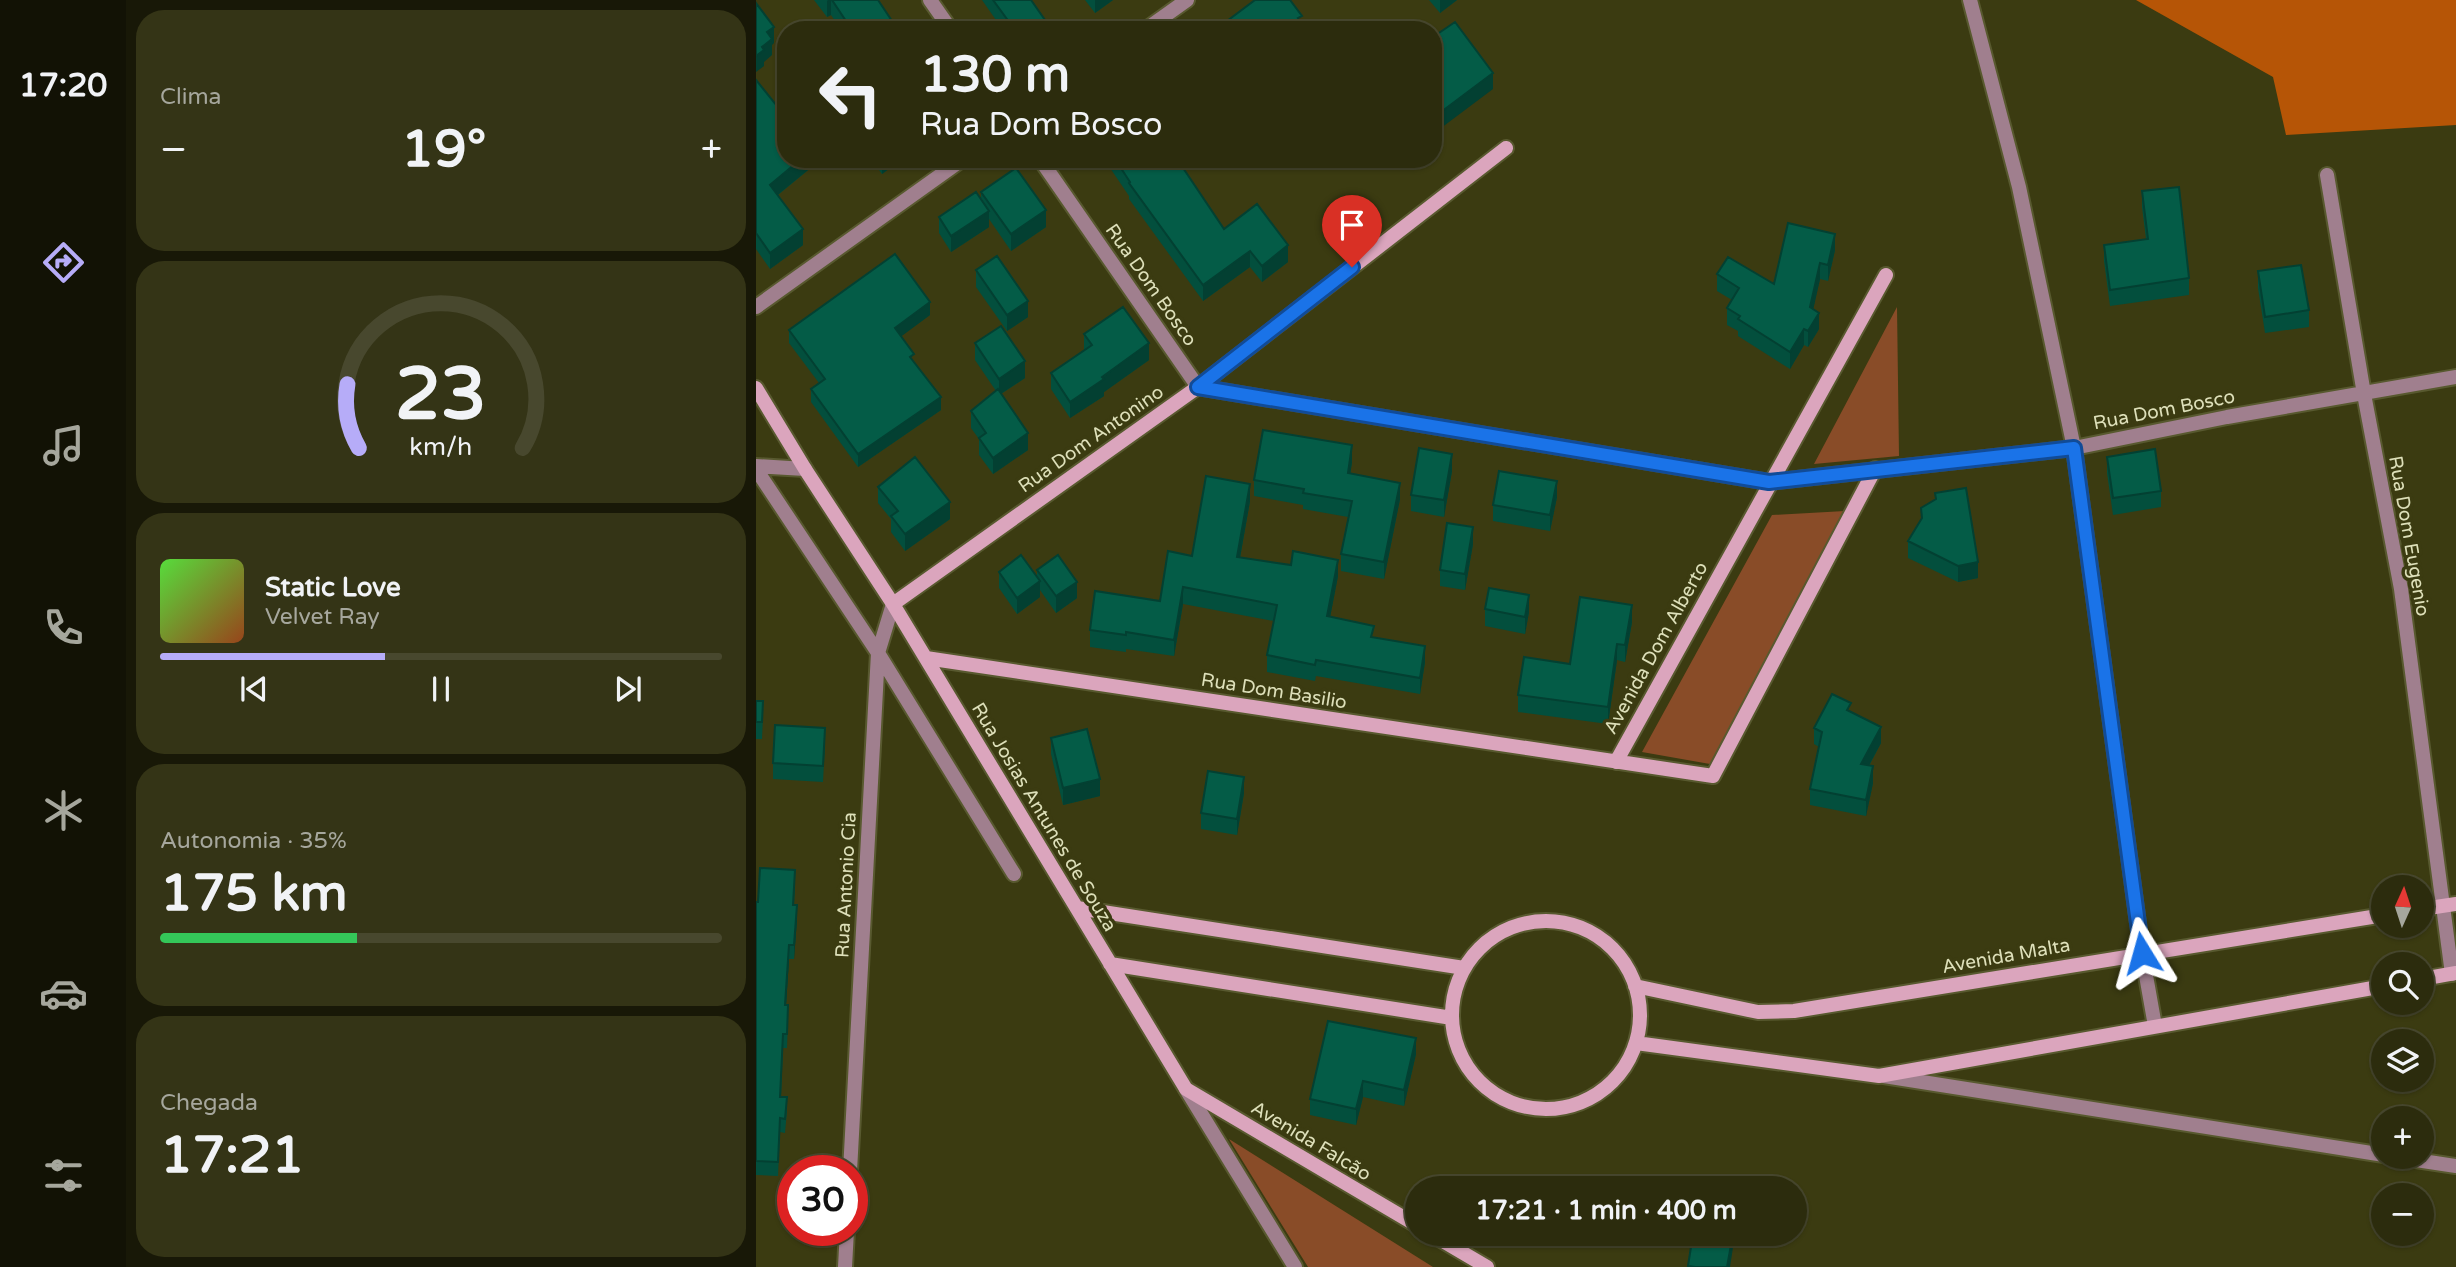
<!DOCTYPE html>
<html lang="pt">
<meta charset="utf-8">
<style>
:root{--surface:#2c2c0d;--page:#343416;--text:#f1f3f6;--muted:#a6a79d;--line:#48482e;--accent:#b6acf8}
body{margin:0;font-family:"Varela Round",sans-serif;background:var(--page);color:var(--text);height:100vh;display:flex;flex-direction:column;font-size:26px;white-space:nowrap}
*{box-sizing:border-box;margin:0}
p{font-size:23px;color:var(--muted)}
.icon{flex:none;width:38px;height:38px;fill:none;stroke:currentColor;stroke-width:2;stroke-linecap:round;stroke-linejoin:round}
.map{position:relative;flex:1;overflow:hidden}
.drawer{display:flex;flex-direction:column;gap:10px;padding:10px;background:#181807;width:630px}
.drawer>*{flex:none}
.guide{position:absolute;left:21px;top:21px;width:665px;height:147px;border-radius:28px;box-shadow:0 2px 5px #0004,0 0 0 2px var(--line);background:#2c2c0d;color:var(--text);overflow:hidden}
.needle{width:46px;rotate:3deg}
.fabs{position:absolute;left:1615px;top:875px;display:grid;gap:14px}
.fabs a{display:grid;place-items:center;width:63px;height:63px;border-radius:50%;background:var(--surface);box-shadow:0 2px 5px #0004,0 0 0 2px var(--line);font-size:35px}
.speed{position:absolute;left:21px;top:1155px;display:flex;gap:14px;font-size:35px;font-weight:700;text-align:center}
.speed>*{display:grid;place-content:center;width:91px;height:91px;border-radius:50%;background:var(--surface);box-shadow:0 2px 5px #0004,0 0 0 2px var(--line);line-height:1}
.speed .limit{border:10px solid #d22;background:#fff;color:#111}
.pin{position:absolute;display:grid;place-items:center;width:60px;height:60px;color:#fff;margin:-72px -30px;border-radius:50% 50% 50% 0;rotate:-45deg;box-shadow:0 0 7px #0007}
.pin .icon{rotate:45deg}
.me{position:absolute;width:77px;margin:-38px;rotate:352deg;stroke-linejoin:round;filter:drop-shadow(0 0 5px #0008)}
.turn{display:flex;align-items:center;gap:24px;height:147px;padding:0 28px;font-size:32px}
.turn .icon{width:91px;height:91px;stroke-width:2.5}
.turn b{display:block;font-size:49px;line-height:60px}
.big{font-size:52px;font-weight:800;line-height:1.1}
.drawer .card{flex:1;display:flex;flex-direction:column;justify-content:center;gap:10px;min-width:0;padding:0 24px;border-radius:28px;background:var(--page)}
.drawer .dial{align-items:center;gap:0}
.dial svg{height:182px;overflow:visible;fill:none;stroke:var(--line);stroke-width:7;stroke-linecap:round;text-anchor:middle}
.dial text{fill:var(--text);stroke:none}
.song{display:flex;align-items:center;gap:21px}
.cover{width:84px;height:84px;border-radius:10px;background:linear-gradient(135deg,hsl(110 70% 55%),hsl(20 70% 35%))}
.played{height:7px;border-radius:4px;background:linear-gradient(90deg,var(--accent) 40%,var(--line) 40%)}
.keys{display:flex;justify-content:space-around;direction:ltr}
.heat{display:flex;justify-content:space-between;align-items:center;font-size:38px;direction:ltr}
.charge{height:10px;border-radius:5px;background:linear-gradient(90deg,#34c759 35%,var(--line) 0)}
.trip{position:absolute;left:649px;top:1176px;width:402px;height:70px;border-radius:35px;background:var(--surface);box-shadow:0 2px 5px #0004,0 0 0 2px var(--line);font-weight:800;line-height:70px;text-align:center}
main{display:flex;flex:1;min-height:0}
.tab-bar{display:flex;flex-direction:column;width:126px;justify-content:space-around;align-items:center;background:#121205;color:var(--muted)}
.tab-bar .icon{width:49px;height:49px}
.tab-bar .on{color:var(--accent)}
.tab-bar b{font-size:32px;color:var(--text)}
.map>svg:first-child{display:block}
.green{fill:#894c28}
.forest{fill:#b65506}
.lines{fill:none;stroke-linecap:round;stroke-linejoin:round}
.street-casing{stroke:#58592f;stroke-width:18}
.secondary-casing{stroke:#58592f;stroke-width:18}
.street{stroke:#a07f8e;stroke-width:14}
.secondary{stroke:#dba5bd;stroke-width:14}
.wall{fill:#034f3d}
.shaded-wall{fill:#034032}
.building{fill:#045c47;stroke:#034032;stroke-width:2}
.route-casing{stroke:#114b97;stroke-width:18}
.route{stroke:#1a73e8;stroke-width:12}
.labels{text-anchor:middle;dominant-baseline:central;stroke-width:7;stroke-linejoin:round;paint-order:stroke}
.street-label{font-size:19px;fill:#dee0ba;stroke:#3b3b11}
</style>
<main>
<nav class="tab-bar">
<b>17:20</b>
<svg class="icon on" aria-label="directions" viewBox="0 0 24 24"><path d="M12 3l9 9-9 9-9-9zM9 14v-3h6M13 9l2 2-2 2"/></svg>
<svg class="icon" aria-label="music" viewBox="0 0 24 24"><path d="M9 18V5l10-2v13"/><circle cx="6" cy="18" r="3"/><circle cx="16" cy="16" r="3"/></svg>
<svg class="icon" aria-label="phone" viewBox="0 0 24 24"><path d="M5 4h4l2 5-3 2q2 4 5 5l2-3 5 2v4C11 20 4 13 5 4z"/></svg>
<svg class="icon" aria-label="climate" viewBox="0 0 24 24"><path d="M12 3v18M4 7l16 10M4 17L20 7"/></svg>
<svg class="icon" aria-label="car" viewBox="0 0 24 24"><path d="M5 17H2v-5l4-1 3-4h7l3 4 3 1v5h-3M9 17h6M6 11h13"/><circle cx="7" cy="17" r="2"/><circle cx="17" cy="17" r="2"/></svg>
<svg class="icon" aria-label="filters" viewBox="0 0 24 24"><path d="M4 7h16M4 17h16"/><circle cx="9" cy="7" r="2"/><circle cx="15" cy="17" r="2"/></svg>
</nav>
<section class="drawer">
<div class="card"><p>Clima</p>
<div class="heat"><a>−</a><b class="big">19°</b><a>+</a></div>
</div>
<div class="card dial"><svg viewBox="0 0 100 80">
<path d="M14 69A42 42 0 1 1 86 69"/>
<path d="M14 69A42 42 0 0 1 9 41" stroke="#b6acf8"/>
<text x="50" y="56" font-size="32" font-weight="700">23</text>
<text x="50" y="72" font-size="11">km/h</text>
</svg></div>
<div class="card">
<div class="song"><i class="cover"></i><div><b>Static Love</b><p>Velvet Ray</p></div></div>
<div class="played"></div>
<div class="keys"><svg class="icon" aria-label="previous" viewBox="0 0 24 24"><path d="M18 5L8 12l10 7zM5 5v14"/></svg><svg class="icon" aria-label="pause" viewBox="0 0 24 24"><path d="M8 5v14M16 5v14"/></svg><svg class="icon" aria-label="next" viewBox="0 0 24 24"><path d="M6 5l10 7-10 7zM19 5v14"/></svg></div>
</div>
<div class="card"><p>Autonomia · 35%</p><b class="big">175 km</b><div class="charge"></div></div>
<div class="card"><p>Chegada</p><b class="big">17:21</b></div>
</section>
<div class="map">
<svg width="1700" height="1267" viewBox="0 0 1700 1267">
<rect width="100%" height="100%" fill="#3b3b11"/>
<path class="green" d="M1141,307L1143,456L1058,464Z
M1089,511L954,764L886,752L1016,515Z
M473,1139L677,1267H552Z"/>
<path class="forest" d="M1380,0H1700V125L1530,135L1517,77Z"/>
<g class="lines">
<g class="street-casing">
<path id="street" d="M174,0L195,30
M1214,0L1263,187L1318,448L1386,953L1399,1026
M389,30L431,0
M284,159L442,387L1013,482L1318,448L1471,417L1700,377
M1571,175L1608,394L1645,589L1696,974
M0,307L207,159
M0,466L49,469
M0,469L122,653L258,874
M1128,1076L1628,1155
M430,1089L539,1267
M1640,1157L1700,1166
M94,1171L122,653L137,604
M89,1267L91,1230"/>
</g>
<g class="secondary-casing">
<path id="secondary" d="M0,388L49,469L137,604L430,1089L662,1226
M137,604L442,387L750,148
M170,658L957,776L1119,469
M860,762L1130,275
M321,908L708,968
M1666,909L1700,904
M696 1015a94 94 0 1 1 188 0a94 94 0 1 1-188 0Z
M354,964L696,1018
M1666,979L1700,973
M879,986L1002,1012L1038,1011L1628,915
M880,1043L1123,1076L1628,986
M675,1234L731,1267"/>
</g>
<use href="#street" class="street"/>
<use href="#secondary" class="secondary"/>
</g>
<path class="wall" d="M58,0H122L136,30H85L75,15L71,17Z
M226,0H275L296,30H247Z
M329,0H357L339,13Z
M673,0H701L684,13Z
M0,80L57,159V166L22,195L47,245L14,269L0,249Z
M115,159H146L126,174Z
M348,159H396L399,164L468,229L532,262L506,282L494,267L447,301L373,199V196Z
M518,159H535L523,167Z
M1386,191L1433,278V295L1354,306L1348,261V245L1390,239L1386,207Z
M225,192L290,227L255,251L233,219V227L195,252L183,233V217L225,199Z
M1079,250L1072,281L1064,279L1057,309L1063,329L1052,347L1048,345L1034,369L982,336V331L971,325V308L976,300L961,291V274L1018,284Z
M220,270L272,317L251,331L220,287Z
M1502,271L1553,310V327L1509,333L1502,288Z
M174,315L145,336L158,363L185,410L102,467L55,402V389L63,383L33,343V330Z
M328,334L393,360L348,392V396L314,418L295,389V373L328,350Z
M219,343L269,378L245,394L272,450L237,474L223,455V439L215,428V411L240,391L219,360Z
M1351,457L1405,491V507L1357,515L1351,473Z
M596,462L594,474L644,499L628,579L585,571V554L592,517L547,509V505L498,496V480Z
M696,471L688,517L655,511V495Z
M122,487L194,519L149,551L135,532V519L122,503Z
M1179,493L1222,578L1202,582L1152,558V541L1165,521V508L1179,500Z
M801,497L794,531L737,521V505Z
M494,501L484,558L582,576L574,617L669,662L664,694L560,676L559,681L511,672V655L518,621L427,604L418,656L370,649V652L334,647V630L404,601L436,556Z
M717,544L709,590L684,586V570Z
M281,570L321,598L300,613L284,590V597L261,614L243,588V572L281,577Z
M729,609L773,612L769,634L729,626Z
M876,622L869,662L861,660L852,724L762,712V695L814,664Z
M0,701L7,717L6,739H0Z
M1095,711L1125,743L1113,766L1117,783L1110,816L1054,805V789L1063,747L1058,744V728Z
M295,738L344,796L307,805L295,754Z
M69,744L67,782L17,779V763Z
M488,793L481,835L445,829V813Z
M39,884L38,905L41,919L38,959H33L30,1005L32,1019L31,1048H27L25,1097L31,1111L29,1133L24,1132L22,1176L0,1175V902Z
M660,1054L648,1106L607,1097L600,1125L554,1115V1099Z"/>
<path class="shaded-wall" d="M72,0H75V15L71,17V1Z
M339,0H357L339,13Z
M684,0H701L684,13Z
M136,21V30H123Z
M18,27V43L16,45V55L8,62V66L0,72V56L6,47L11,32Z
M737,73V89L677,134V118Z
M45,159H57V166L14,201V185Z
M126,159H146L126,174Z
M523,159H535L523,167Z
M290,210V227L255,251V234Z
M233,211V227L195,252V236Z
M47,229V245L14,269V253Z
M1079,234V250L1072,281V265Z
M532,245V262L506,282V266Z
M494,251V267L447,301V285Z
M1064,263V279L1054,324V307Z
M272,301V317L251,331V315Z
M174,302V315L139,341V328Z
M1063,313V329L1052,347V331Z
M1048,329V345L1034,369V352Z
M393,343V360L348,392V396L314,418V402Z
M269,361V378L243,395V379Z
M185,397V410L102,467V454Z
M272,433V450L237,474V458Z
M596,445V462L592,490V473Z
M696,454V471L688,517V500Z
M801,481V497L794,531V515Z
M644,483V499L628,579V562Z
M494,484V501L481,574V557Z
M194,502V519L149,551V534Z
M717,527V544L709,590V574Z
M582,560V576L571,633V616Z
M1222,562V578L1202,582V566Z
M284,581V597L261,614V598Z
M321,582V598L300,613V596Z
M427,587V604L418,656V640Z
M773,595V612L769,634V617Z
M876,605V622L869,662V645Z
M861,644V660L852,724V707Z
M669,646V662L664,694V678Z
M1125,727V743L1105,780V764Z
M1117,766V783L1110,816V800Z
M488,777V793L481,835V819Z
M344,779V796L307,805V788Z
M41,905V919L38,959V945Z
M33,945V959L29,1019V1005Z
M660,1038V1054L648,1106V1090Z
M607,1081V1097L600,1125V1109Z
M977,1234H978V1241L974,1267H971Z"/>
<path class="building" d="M76,0H122L136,21L123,30H96Z
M237,0H275L296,30H259Z
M499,0H534L546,16L542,18L551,30H459Z
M0,3L18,27L11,32L16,39L6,47L8,50L0,56Z
M699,22L737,73L677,118V37Z
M0,80L30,117V159H45L14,185L47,229L14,253L0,233Z
M359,159H396L399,164L406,159H421L468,229L501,204L532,245L506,266L494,251L447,285L373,183L374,182Z
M260,168L290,210L255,234L225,192Z
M1423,187L1433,278L1354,290L1348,245L1392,239L1386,191Z
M220,192L233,211L195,236L183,217Z
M1032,223L1079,234L1072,265L1064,263L1054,307L1063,313L1052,331L1048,329L1034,352L982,319L984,316L971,308L983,288L961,274L972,257L1018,284Z
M139,254L174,302L139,328L158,354L154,357L185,397L102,454L55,389L69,379L33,330Z
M241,256L272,301L251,315L220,270Z
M1545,265L1553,310L1509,317L1502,271Z
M367,307L393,343L346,377L348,379L314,402L295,373L336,345L328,334Z
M245,326L269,361L243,379L219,343Z
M242,389L272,433L237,458L223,438L230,433L215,411Z
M507,430L596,445L592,473L644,483L628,562L585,554L596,501L547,493L548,489L498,480Z
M663,448L696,454L688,500L655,495Z
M1399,449L1405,491L1357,498L1351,457Z
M159,457L194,502L149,534L135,516L142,511L122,487Z
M743,471L801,481L794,515L737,505Z
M450,476L494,484L481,557L535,565L537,551L582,560L571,616L618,626L615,637L669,646L664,678L560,660L559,665L511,655L521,605L427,587L418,640L370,632V635L334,630L339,591L404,601L412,551L436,556Z
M1210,488L1222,562L1202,566L1152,541L1166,518L1165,508L1180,499L1179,493Z
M691,523L717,527L709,574L684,570Z
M265,555L284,581L261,598L243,572Z
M302,555L321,582L300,596L281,570Z
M733,588L773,595L769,617L729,609Z
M824,597L876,605L869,645L861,644L852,707L762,695L768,657L814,664Z
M1076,694L1095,703L1091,710L1125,727L1105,764L1117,766L1110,800L1054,789L1066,732L1058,728Z
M0,701H7L6,722H0Z
M19,725L69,728L67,766L17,763Z
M331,729L344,779L307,788L295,738Z
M452,771L488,777L481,819L445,813Z
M4,868L39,870L37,905H41L38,945H33L29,1005H32L31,1034H27L24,1097H31L29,1119L24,1118L22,1162L0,1161V902H2Z
M572,1021L660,1038L648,1090L607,1081L600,1109L554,1099Z
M937,1234H977L971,1267H939L932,1266Z"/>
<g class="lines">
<g class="route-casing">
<path id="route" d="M596,267L442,387L1013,482L1318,448L1386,953"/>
</g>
<use href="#route" class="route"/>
</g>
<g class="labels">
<g class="street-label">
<text transform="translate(395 285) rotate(55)">Rua Dom Bosco</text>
<text transform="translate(1408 410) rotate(-11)">Rua Dom Bosco</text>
<text transform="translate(335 439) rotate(-35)">Rua Dom Antonino</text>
<text transform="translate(1653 536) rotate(80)">Rua Dom Eugenio</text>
<text transform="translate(900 648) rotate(-61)">Avenida Dom Alberto</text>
<text transform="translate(518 691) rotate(9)">Rua Dom Basilio</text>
<text transform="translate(288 817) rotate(59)">Rua Josias Antunes de Souza</text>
<text transform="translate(90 885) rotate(-87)">Rua Antonio Cia</text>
<text transform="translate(1250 956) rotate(-10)">Avenida Malta</text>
<text transform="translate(555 1141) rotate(31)">Avenida Falcão</text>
</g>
</g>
</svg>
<div class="fabs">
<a><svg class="needle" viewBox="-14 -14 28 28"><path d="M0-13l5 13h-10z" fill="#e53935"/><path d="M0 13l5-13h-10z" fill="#a6a79d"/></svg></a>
<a><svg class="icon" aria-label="search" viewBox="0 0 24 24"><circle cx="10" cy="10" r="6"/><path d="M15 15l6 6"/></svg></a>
<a><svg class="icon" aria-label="layers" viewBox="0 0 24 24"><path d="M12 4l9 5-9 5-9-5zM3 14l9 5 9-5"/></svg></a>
<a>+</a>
<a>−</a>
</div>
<div class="speed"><div class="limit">30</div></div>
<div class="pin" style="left:596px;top:267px;background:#d93025"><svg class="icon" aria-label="arrive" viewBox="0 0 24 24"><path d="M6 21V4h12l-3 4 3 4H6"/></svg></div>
<svg class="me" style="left:1386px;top:953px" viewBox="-20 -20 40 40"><path d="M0-17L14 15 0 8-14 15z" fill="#1a73e8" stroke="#fff" stroke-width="4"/></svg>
<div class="trip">17:21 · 1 min · 400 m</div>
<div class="guide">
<div class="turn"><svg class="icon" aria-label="left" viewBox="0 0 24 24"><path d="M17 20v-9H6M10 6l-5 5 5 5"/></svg><div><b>130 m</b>Rua Dom Bosco</div></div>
</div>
</div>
</main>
